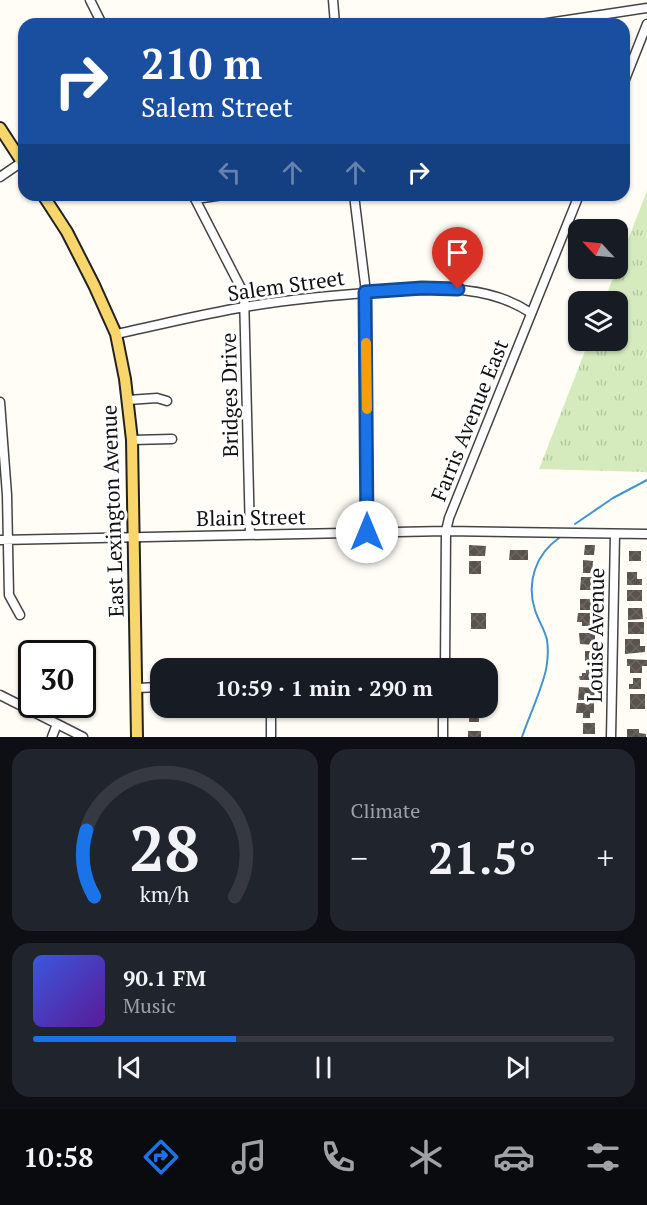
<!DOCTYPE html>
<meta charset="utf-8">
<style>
:root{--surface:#171b24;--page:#20242c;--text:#f1f3f6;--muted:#9ea1a6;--line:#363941;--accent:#1a73e8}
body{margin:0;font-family:"PT Serif",serif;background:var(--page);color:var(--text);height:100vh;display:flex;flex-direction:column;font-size:22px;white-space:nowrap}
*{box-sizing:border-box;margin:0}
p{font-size:20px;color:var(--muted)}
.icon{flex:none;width:33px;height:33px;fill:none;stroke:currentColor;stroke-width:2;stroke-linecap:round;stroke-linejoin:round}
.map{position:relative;height:737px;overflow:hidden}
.side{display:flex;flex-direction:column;gap:12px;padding:12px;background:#0d0f14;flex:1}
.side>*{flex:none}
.banner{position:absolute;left:18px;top:18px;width:612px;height:183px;border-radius:18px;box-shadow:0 2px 4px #0004;background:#1a4fa0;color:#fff;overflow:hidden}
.needle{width:39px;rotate:296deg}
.tools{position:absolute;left:568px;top:219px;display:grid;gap:12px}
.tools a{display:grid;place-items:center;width:60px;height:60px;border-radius:12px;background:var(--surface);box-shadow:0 2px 4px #0004;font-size:30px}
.speed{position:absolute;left:18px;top:640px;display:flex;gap:12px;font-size:30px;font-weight:700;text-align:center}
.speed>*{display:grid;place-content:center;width:78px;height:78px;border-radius:50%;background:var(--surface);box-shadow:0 2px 4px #0004;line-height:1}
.speed .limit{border:3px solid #111;border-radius:9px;background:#fff;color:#111}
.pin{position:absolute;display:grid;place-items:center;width:51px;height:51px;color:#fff;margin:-62px -26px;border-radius:50% 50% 50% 0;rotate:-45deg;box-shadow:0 0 6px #0007}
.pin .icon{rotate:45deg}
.me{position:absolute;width:66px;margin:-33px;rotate:0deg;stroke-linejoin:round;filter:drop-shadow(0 0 4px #0008)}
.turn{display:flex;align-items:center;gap:21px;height:126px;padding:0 24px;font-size:27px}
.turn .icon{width:78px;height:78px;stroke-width:2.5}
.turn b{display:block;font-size:42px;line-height:51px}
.lanes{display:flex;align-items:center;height:57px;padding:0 24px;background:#0003;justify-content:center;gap:30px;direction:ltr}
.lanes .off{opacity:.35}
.big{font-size:45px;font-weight:700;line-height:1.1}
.side .tile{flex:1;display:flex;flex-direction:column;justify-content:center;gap:9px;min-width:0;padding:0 21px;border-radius:18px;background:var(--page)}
.side .dial{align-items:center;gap:0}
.dial svg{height:156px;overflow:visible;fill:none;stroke:var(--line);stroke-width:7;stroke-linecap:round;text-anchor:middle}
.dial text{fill:var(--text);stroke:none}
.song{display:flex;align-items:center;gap:18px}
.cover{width:72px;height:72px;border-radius:9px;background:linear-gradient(135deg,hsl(230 70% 55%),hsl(270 70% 35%))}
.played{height:6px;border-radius:3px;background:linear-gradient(90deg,var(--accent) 35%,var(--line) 35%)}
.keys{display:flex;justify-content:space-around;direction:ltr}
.heat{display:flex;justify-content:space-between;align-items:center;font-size:33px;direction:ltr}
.side .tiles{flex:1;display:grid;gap:12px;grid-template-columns:1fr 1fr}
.tile:last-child{grid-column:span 2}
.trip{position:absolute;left:150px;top:658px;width:348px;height:60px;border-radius:18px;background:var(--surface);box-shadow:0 2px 4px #0004;font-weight:700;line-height:60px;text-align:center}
.menu{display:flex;height:96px;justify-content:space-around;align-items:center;background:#090b0e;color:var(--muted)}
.menu .icon{width:42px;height:42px}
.menu .current{color:var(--accent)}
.menu b{font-size:27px;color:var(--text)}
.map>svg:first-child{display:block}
.park{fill:url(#park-tufts)}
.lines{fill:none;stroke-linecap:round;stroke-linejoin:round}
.stream{stroke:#3f96cf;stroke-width:2}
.building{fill:url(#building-cross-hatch)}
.minor-casing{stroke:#444;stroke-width:11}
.major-casing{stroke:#222;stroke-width:14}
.minor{stroke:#fff;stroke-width:8}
.major{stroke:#f9d66b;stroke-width:10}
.route-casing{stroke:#114b97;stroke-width:15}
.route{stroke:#1a73e8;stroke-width:10}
.slow{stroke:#f59e0b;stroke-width:10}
.labels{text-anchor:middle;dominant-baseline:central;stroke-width:6;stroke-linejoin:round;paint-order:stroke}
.street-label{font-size:21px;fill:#111;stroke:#fff}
</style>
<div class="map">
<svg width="647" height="737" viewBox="0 0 647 737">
<defs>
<pattern id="park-tufts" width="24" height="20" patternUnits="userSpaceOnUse" patternTransform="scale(1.5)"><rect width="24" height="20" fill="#d5ebbd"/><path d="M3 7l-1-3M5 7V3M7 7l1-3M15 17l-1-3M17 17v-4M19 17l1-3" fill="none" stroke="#b6c8a1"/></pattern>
<pattern id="building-cross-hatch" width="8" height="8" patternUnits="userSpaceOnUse" patternTransform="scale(1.5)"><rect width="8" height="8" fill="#5a524d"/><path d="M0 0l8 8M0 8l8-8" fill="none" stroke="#6d6662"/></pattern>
</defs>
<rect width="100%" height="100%" fill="#fffdf5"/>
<path class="park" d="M647,191V472L539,469L589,341L618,340V302L604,301Z"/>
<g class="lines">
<path class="stream" d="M575,524L613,498L647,480
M522,737C528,718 546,681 547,663C548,656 548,647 547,640C545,630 538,620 535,610C526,582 536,554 559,538"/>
</g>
<path class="building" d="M469,545L486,546L485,556H469Z
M585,545H595L594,555H584Z
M510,550H528V560H509Z
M629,551H641V561H629Z
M583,560L593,561L592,573H583Z
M469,561H481V574H469Z
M627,572H637V579H642V585H627Z
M581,577H595V590H580Z
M627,590H642V601H627Z
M580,599H595L594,610H580Z
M628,608H642L643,619L628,620Z
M471,613H486V629H471Z
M578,613H595V626H582V622H577Z
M628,622H644V634H628Z
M579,633H595V645L580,644Z
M625,639H640V646H645V652L625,654Z
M585,651H595V661H585Z
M627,659L647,660V666H642V673H630V666H627Z
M472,662H485V669H472Z
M595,669V680H580L579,676H582V673H586V670Z
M633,678H641V689H629V684H633Z
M579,687L595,688L594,700H578Z
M630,694H645V709H630Z
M577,703H594V713H590V718H583V713H576Z
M469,708H479V722H469Z
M583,723H595V734H583Z
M627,729H639V733L646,734V737H627Z
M468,731H481V737H468Z"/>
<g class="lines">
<g class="minor-casing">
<path id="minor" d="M90,0L102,24
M333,0L335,24
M541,24L647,8
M624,82L647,24
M0,177L22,162
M193,195L244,294L250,535
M354,195L365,284L367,355V532
M196,199L223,195
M116,334C159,325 202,314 245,307C290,299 336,295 381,292C434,289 484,282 531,313
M128,400L157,398L167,401
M0,402L7,495L9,595L20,615
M132,440L172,439
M0,540L446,531L647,534
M445,669L446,531L449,518L579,195
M137,688L160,687
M0,695L83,737
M52,737L57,724
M271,737V708
M443,737V708
M611,737L615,534"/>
</g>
<g class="major-casing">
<path id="major" d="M0,128L24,165
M43,195L67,232L94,285L116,334L125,379L132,440L137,737"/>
</g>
<use href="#minor" class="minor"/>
<use href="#major" class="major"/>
</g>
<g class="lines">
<g class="route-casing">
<path id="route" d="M367,532L365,292L422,288L458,289"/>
</g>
<use href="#route" class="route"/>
<path class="slow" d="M366,343L367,409"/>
</g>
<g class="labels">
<g class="street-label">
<text transform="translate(286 285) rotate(-8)">Salem Street</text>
<text transform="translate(229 395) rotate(-91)">Bridges Drive</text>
<text transform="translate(469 420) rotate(-68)">Farris Avenue East</text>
<text transform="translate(112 511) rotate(-92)">East Lexington Avenue</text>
<text transform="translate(251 517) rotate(-1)">Blain Street</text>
<text transform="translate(595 635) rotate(-89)">Louise Avenue</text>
</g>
</g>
</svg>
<div class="tools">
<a><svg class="needle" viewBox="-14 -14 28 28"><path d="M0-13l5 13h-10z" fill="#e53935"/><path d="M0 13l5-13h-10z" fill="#9ea1a6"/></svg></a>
<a><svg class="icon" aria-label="layers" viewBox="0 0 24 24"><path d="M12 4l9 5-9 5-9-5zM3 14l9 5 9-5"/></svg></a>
</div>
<div class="speed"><div class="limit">30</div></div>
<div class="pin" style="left:458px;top:289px;background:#d93025"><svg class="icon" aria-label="arrive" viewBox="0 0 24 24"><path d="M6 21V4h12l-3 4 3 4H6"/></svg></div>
<svg class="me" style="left:367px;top:532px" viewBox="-20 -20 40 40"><circle r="19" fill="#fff"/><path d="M0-13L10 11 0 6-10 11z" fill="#1a73e8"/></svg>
<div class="trip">10:59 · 1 min · 290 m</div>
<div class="banner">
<div class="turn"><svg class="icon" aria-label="right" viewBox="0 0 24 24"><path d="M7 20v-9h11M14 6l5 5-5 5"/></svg><div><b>210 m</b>Salem Street</div></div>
<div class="lanes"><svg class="icon off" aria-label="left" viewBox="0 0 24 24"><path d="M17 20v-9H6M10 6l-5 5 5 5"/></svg><svg class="icon off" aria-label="ahead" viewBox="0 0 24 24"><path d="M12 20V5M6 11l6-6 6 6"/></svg><svg class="icon off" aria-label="ahead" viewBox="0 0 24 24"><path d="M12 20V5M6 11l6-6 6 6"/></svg><svg class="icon" aria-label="right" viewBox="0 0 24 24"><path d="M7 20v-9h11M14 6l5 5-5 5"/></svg></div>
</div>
</div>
<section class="side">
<div class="tiles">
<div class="tile dial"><svg viewBox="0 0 100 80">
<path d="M14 69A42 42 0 1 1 86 69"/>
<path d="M14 69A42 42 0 0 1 10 35" stroke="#1a73e8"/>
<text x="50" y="56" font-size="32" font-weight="700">28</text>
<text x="50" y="72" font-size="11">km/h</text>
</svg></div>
<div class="tile"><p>Climate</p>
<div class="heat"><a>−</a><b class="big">21.5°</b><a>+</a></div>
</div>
<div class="tile">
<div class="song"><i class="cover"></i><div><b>90.1 FM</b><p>Music</p></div></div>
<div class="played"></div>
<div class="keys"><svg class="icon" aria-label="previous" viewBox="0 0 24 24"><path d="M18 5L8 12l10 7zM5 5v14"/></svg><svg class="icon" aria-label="pause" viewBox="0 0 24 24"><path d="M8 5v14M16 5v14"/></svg><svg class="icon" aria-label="next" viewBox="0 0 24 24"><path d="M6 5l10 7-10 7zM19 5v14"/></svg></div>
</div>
</div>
</section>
<nav class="menu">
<b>10:58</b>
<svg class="icon current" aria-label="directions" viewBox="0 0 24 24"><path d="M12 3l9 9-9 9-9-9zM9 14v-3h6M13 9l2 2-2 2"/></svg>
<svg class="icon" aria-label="music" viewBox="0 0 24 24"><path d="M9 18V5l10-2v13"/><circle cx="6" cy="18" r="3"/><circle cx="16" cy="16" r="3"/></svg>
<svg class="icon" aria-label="phone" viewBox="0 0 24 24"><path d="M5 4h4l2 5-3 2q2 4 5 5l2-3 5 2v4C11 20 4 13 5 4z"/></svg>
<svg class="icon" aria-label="climate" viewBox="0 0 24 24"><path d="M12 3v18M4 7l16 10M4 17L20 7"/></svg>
<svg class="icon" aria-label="car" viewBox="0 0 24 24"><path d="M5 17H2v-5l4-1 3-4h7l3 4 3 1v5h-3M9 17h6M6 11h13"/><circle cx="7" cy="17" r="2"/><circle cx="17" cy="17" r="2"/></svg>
<svg class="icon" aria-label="filters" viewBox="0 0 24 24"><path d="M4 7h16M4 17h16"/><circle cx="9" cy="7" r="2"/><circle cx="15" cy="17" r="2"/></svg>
</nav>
